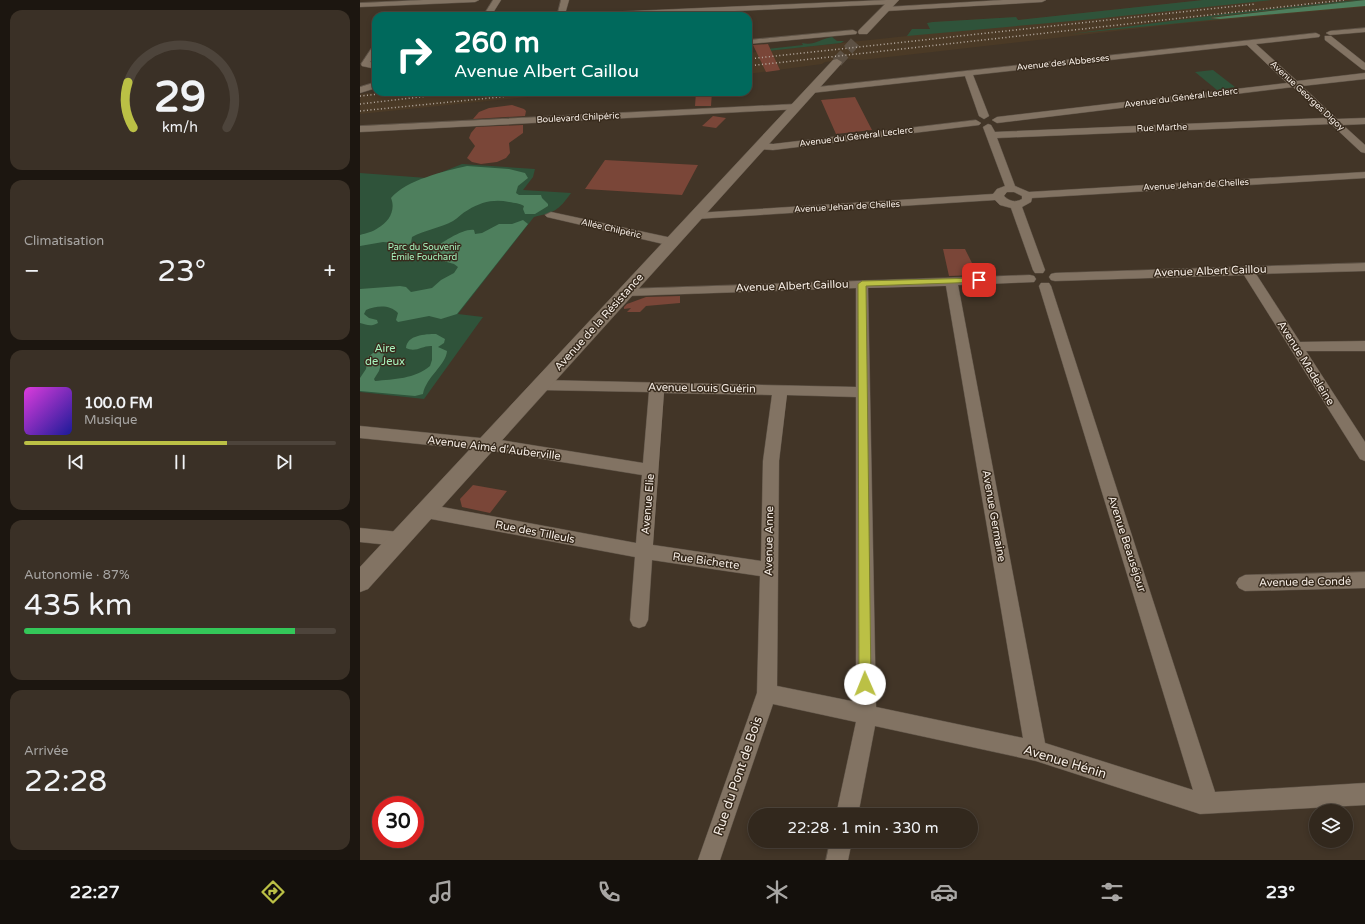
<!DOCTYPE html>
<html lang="fr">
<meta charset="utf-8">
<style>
:root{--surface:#32281d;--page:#3a3026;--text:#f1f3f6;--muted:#a8a6a4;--line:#4d443b;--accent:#bbc045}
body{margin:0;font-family:"Varela Round",sans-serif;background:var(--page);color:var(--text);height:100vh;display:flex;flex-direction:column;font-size:15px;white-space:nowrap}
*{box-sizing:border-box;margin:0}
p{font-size:13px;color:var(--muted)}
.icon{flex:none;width:22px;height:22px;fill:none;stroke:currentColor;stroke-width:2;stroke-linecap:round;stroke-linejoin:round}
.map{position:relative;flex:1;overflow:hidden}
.panel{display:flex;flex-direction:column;gap:10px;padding:10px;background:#1c1610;width:360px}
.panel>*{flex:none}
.banner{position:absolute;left:12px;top:12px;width:380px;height:84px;border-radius:12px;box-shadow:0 2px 6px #0003,0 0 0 1px var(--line);background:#00695c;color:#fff;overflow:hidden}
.tools{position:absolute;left:949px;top:804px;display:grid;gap:8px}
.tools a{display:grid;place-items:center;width:44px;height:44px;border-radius:50%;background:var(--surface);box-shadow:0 2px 6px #0003,0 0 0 1px var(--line);font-size:20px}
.speed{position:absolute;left:12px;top:796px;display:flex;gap:8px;font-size:20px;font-weight:700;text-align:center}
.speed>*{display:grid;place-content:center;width:52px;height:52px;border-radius:50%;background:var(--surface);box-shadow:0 2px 6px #0003,0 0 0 1px var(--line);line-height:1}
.speed .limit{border:6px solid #d22;background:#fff;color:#111}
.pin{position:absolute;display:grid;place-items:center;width:34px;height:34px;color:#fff;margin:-17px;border-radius:8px;box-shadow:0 2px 6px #0006}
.me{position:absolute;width:44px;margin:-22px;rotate:359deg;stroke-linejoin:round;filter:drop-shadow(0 0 3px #0008)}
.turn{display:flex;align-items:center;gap:14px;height:84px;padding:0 16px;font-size:18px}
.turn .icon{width:52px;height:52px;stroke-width:2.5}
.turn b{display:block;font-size:28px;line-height:34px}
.big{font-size:30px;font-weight:600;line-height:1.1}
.panel .tile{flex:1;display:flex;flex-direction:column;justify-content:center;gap:6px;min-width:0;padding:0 14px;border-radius:12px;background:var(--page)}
.panel .dial{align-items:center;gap:0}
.dial svg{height:104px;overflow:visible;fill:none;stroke:var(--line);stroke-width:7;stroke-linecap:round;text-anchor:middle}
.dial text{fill:var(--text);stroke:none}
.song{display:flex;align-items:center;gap:12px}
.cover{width:48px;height:48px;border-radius:6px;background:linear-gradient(135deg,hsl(300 70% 55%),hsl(240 70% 35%))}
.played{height:4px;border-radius:2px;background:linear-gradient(90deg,var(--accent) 65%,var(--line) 65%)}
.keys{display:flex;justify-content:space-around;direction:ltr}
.heat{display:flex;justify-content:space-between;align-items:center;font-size:22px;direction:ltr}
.charge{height:6px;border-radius:3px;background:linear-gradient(90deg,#34c759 87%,var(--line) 0)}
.trip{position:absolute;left:388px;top:808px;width:230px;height:40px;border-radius:20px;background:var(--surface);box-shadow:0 2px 6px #0003,0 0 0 1px var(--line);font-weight:600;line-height:40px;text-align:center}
.dock{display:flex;height:64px;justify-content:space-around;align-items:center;background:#14100c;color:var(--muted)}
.dock .icon{width:28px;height:28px}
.dock .selected{color:var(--accent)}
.dock b{font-size:18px;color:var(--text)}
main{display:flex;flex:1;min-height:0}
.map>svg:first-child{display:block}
.built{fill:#4b3a26}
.green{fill:#2f533a}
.forest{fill:#4e7f5d}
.building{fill:#7a4638}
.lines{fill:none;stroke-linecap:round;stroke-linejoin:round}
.tertiary-tunnel{stroke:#5d5144;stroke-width:11;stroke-dasharray:11 5.5;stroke-linecap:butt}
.minor-casing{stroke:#5e5347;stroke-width:1}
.tertiary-casing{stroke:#5e5347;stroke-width:1}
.minor{fill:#827363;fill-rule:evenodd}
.tertiary{fill:#827363;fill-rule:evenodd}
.rail{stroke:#b9aea4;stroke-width:1.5;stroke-dasharray:1 2.5;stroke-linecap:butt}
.route{fill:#bbc045;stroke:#7a7d2d}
.labels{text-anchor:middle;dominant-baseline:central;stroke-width:3;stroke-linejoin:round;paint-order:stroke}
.far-street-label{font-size:9px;fill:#f6ede5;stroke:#382b1d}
.far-park-label{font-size:9px;fill:#a8f4be;stroke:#382b1d}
.street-label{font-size:11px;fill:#f6ede5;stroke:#382b1d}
.park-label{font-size:11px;fill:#a8f4be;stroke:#382b1d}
.near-street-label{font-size:13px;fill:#f6ede5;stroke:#382b1d}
</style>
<main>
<section class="panel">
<div class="tile dial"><svg viewBox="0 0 100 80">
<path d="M14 69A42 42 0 1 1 86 69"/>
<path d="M14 69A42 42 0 0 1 10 34" stroke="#bbc045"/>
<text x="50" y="56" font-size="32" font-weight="700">29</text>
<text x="50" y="72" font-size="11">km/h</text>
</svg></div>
<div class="tile"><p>Climatisation</p>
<div class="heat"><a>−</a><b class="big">23°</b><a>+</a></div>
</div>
<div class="tile">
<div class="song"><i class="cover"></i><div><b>100.0 FM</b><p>Musique</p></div></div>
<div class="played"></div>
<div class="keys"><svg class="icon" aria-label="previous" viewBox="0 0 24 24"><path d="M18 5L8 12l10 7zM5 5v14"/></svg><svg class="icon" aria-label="pause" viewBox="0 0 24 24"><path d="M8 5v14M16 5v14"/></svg><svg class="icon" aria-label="next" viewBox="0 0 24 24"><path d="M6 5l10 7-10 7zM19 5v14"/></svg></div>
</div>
<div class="tile"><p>Autonomie · 87%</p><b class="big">435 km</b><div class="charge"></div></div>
<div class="tile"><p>Arrivée</p><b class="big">22:28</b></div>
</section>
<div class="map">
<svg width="1005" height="860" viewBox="0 0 1005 860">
<rect width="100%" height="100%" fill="#423527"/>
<path class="built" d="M843,0H1005V7L817,24L502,60L492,59L465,62L462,64L388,74V53L547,36L552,29H570L567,23L573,22L656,17L658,20Z
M22,92H217L0,114V94Z"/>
<path class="green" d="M843,0H912L734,19L547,36L552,29H570L567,23L573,22L656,17L658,20Z
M996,0H1004L851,17L852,19H860L710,34L865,14Z
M472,37L477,41H484L481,43L408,51L407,49L443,45L442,43C454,46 460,39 472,37Z
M853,70L875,87L857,90L835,72Z
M102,164L175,169L173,177L163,190L211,193C198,211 195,212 174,217L98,314L123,317L64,399L0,392V173L67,178Z"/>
<path class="forest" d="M1005,0V6L860,19L850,18Z
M107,166L149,169L165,173L168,178L158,186L156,193L159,195H181L182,198L188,204V206L175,214H165L163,209L164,206C159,203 155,203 149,202C134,199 121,202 108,210C102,213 98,218 93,221C80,228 65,230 52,237L51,243L47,245H40L35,243L23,242L0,246V235C6,233 13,232 18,228C29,222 36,210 31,198C46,180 85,171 107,166Z
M163,220L168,224L97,314L81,319L69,316L38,322L36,320L38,313C29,304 16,306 6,310L4,314L9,318L17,320L18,323C11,327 7,325 0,323V289L40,286L46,287L51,292L72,288L81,280L94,273L98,267L94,264L76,259L73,250C80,243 104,228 114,230L115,234L122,233L139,224H152Z
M76,334L85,339L84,343L78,347L87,351C86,365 66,377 63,394L55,396L0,391V378L6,369L8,357L13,353L20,352L24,354L19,371L14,379L15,381C34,379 55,379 70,366L72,360V346C63,345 56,353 46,348C47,335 65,334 76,334Z"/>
<path class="building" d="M408,44L420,70L406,72L393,45Z
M336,92H352L351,106H335Z
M495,97L512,130L476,134L461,100Z
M152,105L164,109L166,111L165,116L113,119L119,112L129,108Z
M353,116L366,118L356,128L342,126Z
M163,125V133L149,143L150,153L146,158L137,162L121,164L112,162L107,158L115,146L109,138L111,133L116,127Z
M245,160L338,165L322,195L225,189Z
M583,249H605L618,275L589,276Z
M320,296V303L286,306L280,312H267L271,308L264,309V307L267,304L286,297Z
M113,485L147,491L130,513L102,507L100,499Z"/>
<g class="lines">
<path class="tertiary-tunnel" d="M477,62L495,42"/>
<g class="minor-casing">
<path id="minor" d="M63,0H119L115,2L0,7V3Z
M133,0H141L131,16H123Z
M201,0H209L205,14L526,0H533L536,2L532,4L261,16H197Z
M643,0H686L682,2L526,11L522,9L526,7Z
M1005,28V32L970,35L966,33L970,31Z
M493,30L497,32L496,34L388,44V40Z
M956,33L960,35L959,37L896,44L937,81L1005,73V79L942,86L977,119L1005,118V124L983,125L1005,145V153L1001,152L971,124L637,138L655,186L669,192L1005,172V178L672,198L671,202L662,207L685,270L683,273H675L673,270L651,208L640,205L635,200L336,219L330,216L336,213L633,194L637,189L645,186L623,127L628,124L631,125L635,132L966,118L933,87L637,123L632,120L637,117L927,83L887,45L613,75L629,116L624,119L619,116L605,76L451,93L446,90L448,88ZM647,192H654L662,196V199C655,203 649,201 644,196Z
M965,36H971L1005,63V70L1002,69L965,40Z
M13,46H16V54L10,62L16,63V69L2,66L1,64Z
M16,82V88L0,93V87Z
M436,104L439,105L441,107L439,109L0,132V126Z
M616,120L621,123L619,125L413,150L400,149L395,146L400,143L413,144Z
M191,212L312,238L316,240L318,242L316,244L312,246L187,217L185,215Z
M1005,263V271L896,274L940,342L1005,341V351H946L1005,442V461L1000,459L884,275L695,281L691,280L689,277L691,274L695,273Z
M670,275L674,276L676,279L674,282L598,285L685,743L833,790L679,286L681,283H689L691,286L855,792L1005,783V805L840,814L676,761L515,726L498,815H476L496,722L413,704L360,860H338L397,693L400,576L292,560L288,620L285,626L279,628L273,626L270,620L275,557L66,518L60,516L58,511L60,506L66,504L276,543L282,475L140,452L0,438V426L140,440L283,463L289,392L181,390L176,389L174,385L176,381L181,380L496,387V288L267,296L263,295L261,292L263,289ZM586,286L663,738L516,707L508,288ZM304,393L412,395L403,461L401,561L293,545ZM427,395L496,397V702L417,686L419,461Z
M0,528L39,532L45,534L47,539L45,544L39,546L0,542Z
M1005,572V588L885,591L879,588L876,583L879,578L885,575Z
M470,841H492L488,860H466Z"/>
</g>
<g class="tertiary-casing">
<path id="tertiary" d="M529,0H539L507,34H499L498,32L499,30Z
M477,59L482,62L481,64L8,589L0,592V567L473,60Z"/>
</g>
<use href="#minor" class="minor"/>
<use href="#tertiary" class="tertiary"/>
<path class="rail" d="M388,59L895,4
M388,66L984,0
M0,96L39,92
M89,96L123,92
M0,104L94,93
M0,111L190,92"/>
</g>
<path class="route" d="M619,278H621V282L506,286L511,684L509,688L505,690L501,688L499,684L498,284L502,281Z"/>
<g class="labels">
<g class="far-street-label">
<text transform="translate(703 63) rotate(-6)">Avenue des Abbesses</text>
<text transform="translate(947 96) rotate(43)">Avenue Georges Digoy</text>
<text transform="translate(821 98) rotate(-7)">Avenue du Général Leclerc</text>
<text transform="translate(218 118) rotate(-3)">Boulevard Chilpéric</text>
<text transform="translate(802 128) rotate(-2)">Rue Marthe</text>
<text transform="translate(496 137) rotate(-7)">Avenue du Général Leclerc</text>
<text transform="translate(836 185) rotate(-3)">Avenue Jehan de Chelles</text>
<text transform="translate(487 207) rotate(-3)">Avenue Jehan de Chelles</text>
<text transform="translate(251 229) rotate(13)">Allée Chilpéric</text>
</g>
<g class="far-park-label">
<text x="64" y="247">Parc du Souvenir<tspan x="64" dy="10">Émile Fouchard</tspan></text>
</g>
<g class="street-label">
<text transform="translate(850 271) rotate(-2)">Avenue Albert Caillou</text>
<text transform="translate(432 286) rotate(-2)">Avenue Albert Caillou</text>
<text transform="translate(239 322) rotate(-48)">Avenue de la Résistance</text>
<text transform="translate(946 363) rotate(58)">Avenue Madeleine</text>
<text transform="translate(342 388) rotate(1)">Avenue Louis Guérin</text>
<text transform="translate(134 448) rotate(7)">Avenue Aimé d'Auberville</text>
<text transform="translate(288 504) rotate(-85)">Avenue Elie</text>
<text transform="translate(634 516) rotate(80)">Avenue Germaine</text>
<text transform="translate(175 532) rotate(11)">Rue des Tilleuls</text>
<text transform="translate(409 541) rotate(-89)">Avenue Anne</text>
<text transform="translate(767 544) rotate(72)">Avenue Beauséjour</text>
<text transform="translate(346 561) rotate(8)">Rue Bichette</text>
<text transform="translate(945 582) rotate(-1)">Avenue de Condé</text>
</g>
<g class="park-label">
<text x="25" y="348">Aire<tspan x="25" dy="13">de Jeux</tspan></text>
</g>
<g class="near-street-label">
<text transform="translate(705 762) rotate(17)">Avenue Hénin</text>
<text transform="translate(378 776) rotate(-71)">Rue du Pont de Bois</text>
</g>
</g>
</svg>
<div class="tools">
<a><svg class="icon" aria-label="layers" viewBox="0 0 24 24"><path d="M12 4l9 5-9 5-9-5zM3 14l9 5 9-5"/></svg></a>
</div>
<div class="speed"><div class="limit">30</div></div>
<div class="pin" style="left:619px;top:280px;background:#d93025"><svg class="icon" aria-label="arrive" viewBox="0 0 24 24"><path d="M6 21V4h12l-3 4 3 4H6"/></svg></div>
<svg class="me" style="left:505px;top:684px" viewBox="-20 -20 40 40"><circle r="19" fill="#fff"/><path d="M0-13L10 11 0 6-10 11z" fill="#bbc045"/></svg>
<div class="trip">22:28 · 1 min · 330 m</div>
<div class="banner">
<div class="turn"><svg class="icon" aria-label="right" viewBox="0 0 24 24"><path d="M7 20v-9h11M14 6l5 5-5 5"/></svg><div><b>260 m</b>Avenue Albert Caillou</div></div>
</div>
</div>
</main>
<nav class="dock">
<b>22:27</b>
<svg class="icon selected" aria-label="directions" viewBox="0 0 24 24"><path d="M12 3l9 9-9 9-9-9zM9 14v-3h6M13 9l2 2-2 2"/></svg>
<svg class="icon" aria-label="music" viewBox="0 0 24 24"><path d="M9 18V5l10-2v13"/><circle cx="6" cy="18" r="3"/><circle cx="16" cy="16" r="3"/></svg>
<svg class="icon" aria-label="phone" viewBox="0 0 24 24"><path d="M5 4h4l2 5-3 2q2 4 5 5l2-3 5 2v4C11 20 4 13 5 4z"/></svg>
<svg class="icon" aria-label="climate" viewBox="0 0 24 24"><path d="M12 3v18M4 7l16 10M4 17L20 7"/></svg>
<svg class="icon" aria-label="car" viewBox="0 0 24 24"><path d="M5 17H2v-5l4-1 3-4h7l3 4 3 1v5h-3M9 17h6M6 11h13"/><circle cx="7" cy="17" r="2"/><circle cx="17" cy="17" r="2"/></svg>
<svg class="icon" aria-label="filters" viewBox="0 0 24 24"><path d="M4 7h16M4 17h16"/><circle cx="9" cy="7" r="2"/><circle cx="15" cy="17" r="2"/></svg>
<b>23°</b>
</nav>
